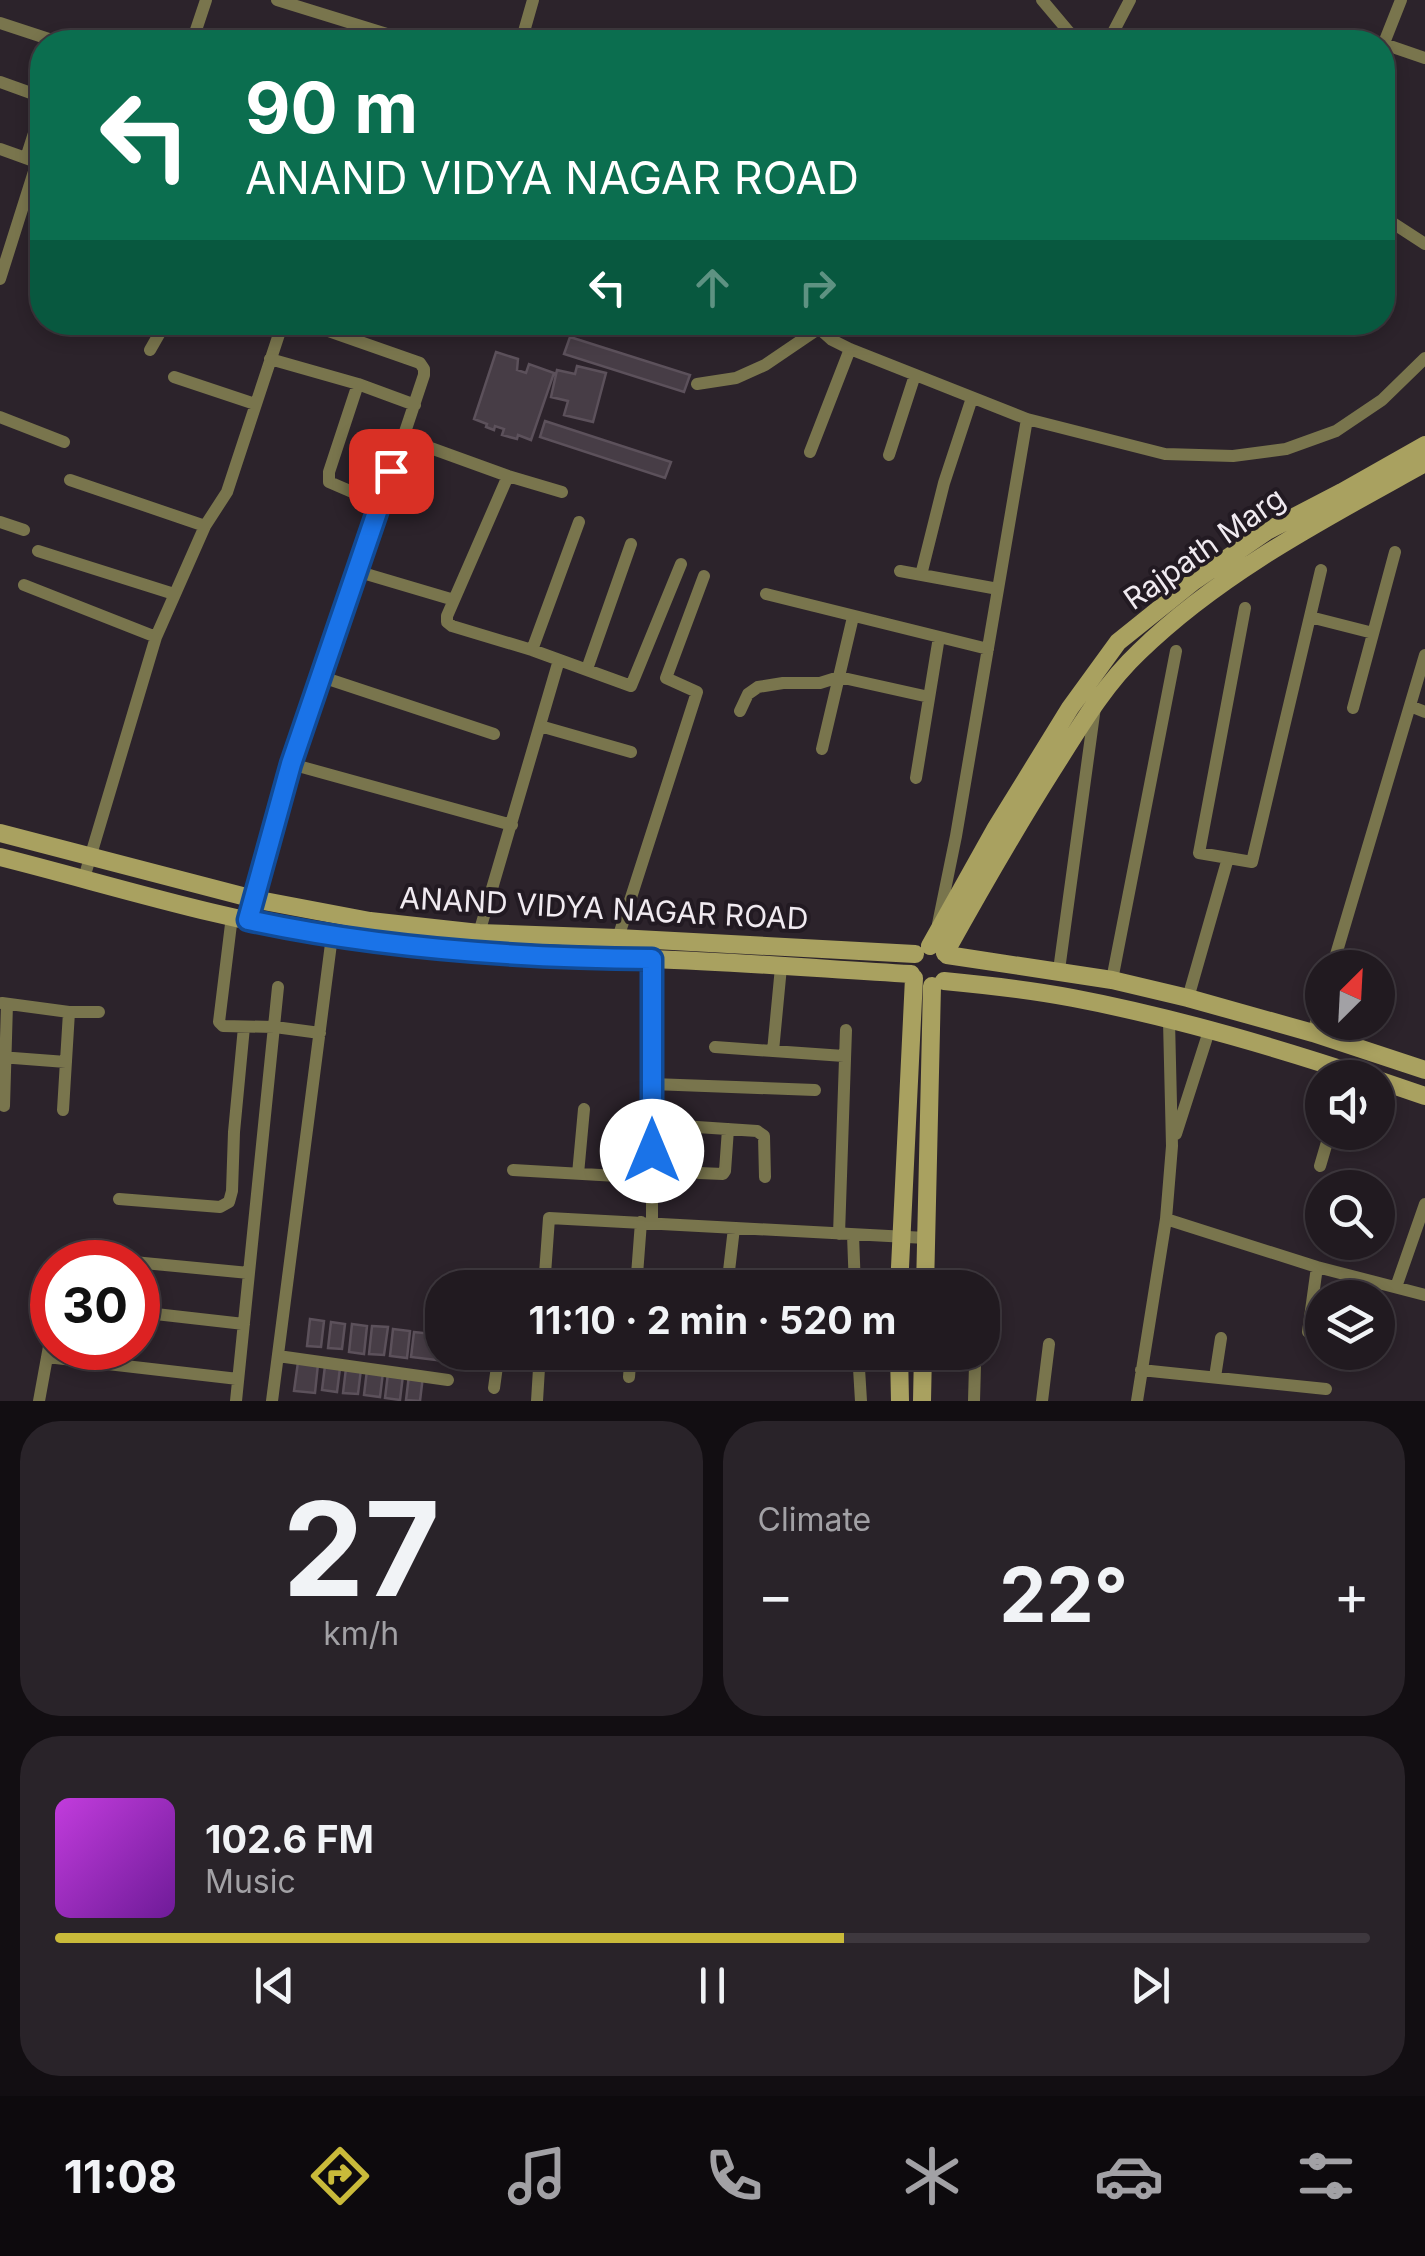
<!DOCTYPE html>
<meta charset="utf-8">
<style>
:root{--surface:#211a20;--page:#292329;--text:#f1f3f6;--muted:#a2a1a5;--line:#3e383e;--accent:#c9ba3a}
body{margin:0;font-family:Inter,sans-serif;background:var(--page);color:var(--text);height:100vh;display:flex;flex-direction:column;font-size:38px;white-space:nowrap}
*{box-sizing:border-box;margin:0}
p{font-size:32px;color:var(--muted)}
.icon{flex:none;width:55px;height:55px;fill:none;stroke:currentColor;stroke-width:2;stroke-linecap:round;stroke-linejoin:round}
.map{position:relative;height:1401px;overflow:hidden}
.sheet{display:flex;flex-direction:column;gap:20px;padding:20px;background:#120e12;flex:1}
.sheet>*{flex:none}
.top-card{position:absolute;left:30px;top:30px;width:1365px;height:305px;border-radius:40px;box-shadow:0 5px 15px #0003,0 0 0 2px var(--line);background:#0b6e4f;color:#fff;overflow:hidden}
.needle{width:65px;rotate:24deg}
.buttons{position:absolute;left:1305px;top:950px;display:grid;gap:20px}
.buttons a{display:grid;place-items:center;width:90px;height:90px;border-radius:50%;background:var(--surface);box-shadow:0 5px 15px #0003,0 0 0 2px var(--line);font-size:50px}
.speed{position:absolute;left:30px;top:1240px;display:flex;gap:20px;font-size:50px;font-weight:700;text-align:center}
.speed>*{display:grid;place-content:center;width:130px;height:130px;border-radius:50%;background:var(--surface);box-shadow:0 5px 15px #0003,0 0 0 2px var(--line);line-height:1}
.speed .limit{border:15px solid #d22;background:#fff;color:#111}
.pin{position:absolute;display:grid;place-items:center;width:85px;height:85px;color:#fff;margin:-42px;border-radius:20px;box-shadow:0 5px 15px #0006}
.me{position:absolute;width:110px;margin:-55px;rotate:0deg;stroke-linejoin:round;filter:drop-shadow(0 0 8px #0008)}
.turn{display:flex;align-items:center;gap:35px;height:210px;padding:0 50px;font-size:45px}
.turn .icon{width:130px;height:130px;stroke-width:2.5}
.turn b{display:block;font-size:70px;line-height:85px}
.lanes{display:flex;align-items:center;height:95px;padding:0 50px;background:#0003;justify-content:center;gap:50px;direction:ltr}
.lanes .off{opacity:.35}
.big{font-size:75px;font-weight:700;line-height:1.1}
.sheet .card{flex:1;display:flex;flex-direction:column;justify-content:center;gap:15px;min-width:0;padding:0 35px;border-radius:40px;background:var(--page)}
.sheet .dial{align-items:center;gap:0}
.dial b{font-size:130px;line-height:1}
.song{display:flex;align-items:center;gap:30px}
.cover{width:120px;height:120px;border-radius:15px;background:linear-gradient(135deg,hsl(290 70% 55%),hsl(280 70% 35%))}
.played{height:10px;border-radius:5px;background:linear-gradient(90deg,var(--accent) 60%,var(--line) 60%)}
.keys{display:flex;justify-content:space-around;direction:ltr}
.heat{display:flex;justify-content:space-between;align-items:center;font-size:55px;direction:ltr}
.sheet .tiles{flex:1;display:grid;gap:20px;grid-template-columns:1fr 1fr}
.card:last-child{grid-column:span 2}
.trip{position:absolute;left:425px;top:1270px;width:575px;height:100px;border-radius:40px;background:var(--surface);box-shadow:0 5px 15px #0003,0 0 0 2px var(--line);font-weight:700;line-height:100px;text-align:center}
.dock{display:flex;height:160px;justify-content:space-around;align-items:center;background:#0d0a0d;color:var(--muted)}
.dock .icon{width:70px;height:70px}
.dock .active{color:var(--accent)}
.dock b{font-size:45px;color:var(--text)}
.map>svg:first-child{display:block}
.building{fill:#473d46;stroke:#5c515b;stroke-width:2.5}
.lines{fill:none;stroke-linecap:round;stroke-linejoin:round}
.street{stroke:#79754d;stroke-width:12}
.secondary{stroke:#a9a160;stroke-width:18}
.route-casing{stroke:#114b97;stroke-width:25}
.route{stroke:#1a73e8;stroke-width:18}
.labels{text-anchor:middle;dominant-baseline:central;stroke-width:8;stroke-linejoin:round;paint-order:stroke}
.street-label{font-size:30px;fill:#f0eaf0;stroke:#221a22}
</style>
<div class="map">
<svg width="1425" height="1401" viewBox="0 0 1425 1401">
<rect width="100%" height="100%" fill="#2c232b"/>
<path class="building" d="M570,337L690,375L684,392L564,354Z
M496,352L518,359L517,370L526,373L529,364L554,373L531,440L518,435L517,439L502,435L504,429L495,426L494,430L486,427L487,424L474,419Z
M577,366L606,373L593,422L564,415L568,401L551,397L557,370L575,374Z
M545,421L671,462L665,478L540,437Z
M310,1319L324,1321L321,1347L307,1346Z
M331,1322L345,1324L342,1349L328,1348Z
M352,1324L367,1326L364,1354L349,1352Z
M372,1326L388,1327L384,1355L369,1354Z
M393,1329L410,1331L407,1358L390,1356Z
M414,1332L442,1335V1352H446L445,1361L411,1357Z
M298,1362L318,1364L315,1393L294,1391Z
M325,1366L340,1368L337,1392L322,1390Z
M346,1368L361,1369L358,1394L343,1393Z
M367,1370L383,1372L380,1397L364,1395Z
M388,1373L403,1375L400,1400L385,1398Z
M409,1375L423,1376L420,1401L406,1400Z"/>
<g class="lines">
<path class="street" d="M277,0L403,39L427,42
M1042,0L1069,32L1082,42
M0,23L58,42
M192,42L206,0
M521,42L533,0
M1108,42L1130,0
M1384,44L1425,58
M1382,48L1401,0
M0,82L42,97
M0,149L31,160
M26,158L42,108
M1382,216L1425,244
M0,279L37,162
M303,322L420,363L424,369V375L403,438
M812,322L832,340L850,349L1027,419L1165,454L1233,456L1286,449L1336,431L1382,400L1425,358
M150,350L166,322
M270,359L358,384L415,405
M174,377L255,404
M358,384L329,472V482L380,504
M697,384L736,378L765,365L818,329
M0,417L64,442
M810,452L850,349
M889,455L915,375
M508,476L447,616V622L452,626L532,650L631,686L681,564
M70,480L205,526
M0,522L24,530
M38,551L174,594
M356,571L454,600
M900,571L998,589
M921,575L944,483L972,398
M24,585L156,637
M766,594L988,649
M1245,608L1199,853L1252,862L1321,570
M1310,617L1373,633
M532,650L579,522
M587,669L631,544
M322,677L494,734
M1410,706L1425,712
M1353,708L1395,552
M740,711L748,694L758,687L783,683H820L839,677L929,697
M540,726L631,752
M822,749L853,617
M291,764L512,825
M916,778L939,637
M84,878L156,637L205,526L227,492L283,322
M232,916L219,1022L223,1026L275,1027L320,1033
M248,920L291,764L403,438L508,476L562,492
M938,924L956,836L1027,419
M479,933L559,660
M618,938L697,692L666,678L704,576
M652,959V1223
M1332,968L1425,655
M1059,970L1095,707
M1112,980L1176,651
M1188,998L1228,858
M2,1003L69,1012H99
M1313,1033L1322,1001
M715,1047L844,1056
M773,1051L781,967
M0,1057L66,1062
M652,1084L815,1090
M4,1106L7,1004
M63,1110L69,1012
M652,1124L757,1131L764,1136L765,1177
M1176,1134L1209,1031
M1320,1166L1330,1132
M513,1170L652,1178
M699,1173L723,1174L725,1171L728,1129
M578,1174L584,1109
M119,1199L220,1207L229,1202L232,1191L234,1132L244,1027
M1166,1219L1317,1267L1425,1295
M839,1234L846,1030
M853,1235L855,1288
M102,1259L249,1273
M465,1277L516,1288
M1396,1287L1425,1204
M544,1288L549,1218L926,1238
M636,1288L641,1222
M727,1288L734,1228
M138,1312L244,1324
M1308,1332L1317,1267
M858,1352L861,1401
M278,1356L448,1380
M47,1357L238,1379
M1141,1370L1326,1389
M629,1377L631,1352
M1215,1377L1221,1338
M494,1388L499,1352
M39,1401L52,1330
M236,1401L278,987
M272,1401L332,936
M537,1401L540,1352
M974,1401L975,1365
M1042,1401L1049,1344
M1137,1401L1166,1219L1172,1146L1169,1021"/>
<path class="secondary" d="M0,833L254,899L370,921L479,933L618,938L915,954
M0,857C111,885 220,920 333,936C439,951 546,955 652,959C739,962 825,969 911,974
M930,946L996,828L1070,708L1118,642L1194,581L1267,531L1342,492L1425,445
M945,953C980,890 1015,829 1053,769C1079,728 1104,685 1139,652C1221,572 1326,518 1425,463
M947,955L1112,980L1188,998L1313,1033L1425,1070
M944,981C987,985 1031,990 1073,998C1173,1017 1272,1046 1368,1078
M1378,1080L1425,1096
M899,1288L914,978
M925,1288L932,986
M899,1352L900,1401
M922,1401L923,1352"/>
</g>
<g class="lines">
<g class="route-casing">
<path id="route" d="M391,471L291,764L248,920C377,948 520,958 652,959V1151"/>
</g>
<use href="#route" class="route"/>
</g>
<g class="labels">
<g class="street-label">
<text transform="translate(1204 548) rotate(-35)">Rajpath Marg</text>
<text transform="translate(604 908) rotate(3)">ANAND VIDYA NAGAR ROAD</text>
</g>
</g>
</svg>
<div class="buttons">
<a><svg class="needle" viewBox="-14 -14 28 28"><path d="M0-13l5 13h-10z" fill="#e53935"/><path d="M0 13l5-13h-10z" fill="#a2a1a5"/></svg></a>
<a><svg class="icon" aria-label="sound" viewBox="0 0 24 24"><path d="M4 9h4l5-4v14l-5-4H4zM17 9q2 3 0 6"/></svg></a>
<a><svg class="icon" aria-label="search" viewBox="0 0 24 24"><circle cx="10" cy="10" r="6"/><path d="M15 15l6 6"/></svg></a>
<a><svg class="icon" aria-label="layers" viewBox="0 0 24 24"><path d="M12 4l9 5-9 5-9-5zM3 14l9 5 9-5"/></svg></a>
</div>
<div class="speed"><div class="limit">30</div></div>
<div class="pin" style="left:391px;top:471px;background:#d93025"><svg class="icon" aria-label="arrive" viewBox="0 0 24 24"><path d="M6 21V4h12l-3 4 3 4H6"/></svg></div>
<svg class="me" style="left:652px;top:1151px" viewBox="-20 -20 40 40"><circle r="19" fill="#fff"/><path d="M0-13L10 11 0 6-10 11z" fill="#1a73e8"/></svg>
<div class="trip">11:10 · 2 min · 520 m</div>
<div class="top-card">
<div class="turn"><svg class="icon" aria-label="left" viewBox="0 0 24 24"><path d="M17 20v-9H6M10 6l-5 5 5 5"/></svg><div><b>90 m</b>ANAND VIDYA NAGAR ROAD</div></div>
<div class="lanes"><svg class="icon" aria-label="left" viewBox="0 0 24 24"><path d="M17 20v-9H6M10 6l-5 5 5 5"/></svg><svg class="icon off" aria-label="ahead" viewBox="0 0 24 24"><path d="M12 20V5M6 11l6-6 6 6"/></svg><svg class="icon off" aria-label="right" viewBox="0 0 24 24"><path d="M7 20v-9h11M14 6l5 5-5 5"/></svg></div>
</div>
</div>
<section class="sheet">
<div class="tiles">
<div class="card dial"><b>27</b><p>km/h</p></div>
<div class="card"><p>Climate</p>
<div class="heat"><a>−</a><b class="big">22°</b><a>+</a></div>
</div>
<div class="card">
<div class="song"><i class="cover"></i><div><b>102.6 FM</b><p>Music</p></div></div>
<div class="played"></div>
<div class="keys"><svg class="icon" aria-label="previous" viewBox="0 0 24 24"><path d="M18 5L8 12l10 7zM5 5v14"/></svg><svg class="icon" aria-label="pause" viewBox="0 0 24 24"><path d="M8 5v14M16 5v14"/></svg><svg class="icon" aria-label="next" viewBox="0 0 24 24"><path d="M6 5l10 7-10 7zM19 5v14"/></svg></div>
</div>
</div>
</section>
<nav class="dock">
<b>11:08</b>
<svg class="icon active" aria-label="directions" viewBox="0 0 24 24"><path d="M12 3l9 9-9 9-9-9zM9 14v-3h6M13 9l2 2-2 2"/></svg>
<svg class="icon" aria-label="music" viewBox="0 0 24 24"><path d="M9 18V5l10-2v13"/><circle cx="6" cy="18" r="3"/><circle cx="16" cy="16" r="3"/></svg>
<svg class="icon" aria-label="phone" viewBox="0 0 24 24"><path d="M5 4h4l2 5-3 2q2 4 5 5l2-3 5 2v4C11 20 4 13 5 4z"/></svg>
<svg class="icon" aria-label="climate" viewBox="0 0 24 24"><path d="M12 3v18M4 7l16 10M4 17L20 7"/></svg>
<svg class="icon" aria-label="car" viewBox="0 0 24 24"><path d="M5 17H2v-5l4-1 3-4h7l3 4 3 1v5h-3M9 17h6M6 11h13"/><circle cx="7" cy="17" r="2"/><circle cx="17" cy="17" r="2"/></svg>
<svg class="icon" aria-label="filters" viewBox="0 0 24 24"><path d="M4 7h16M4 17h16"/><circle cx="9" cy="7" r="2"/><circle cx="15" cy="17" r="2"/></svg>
</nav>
